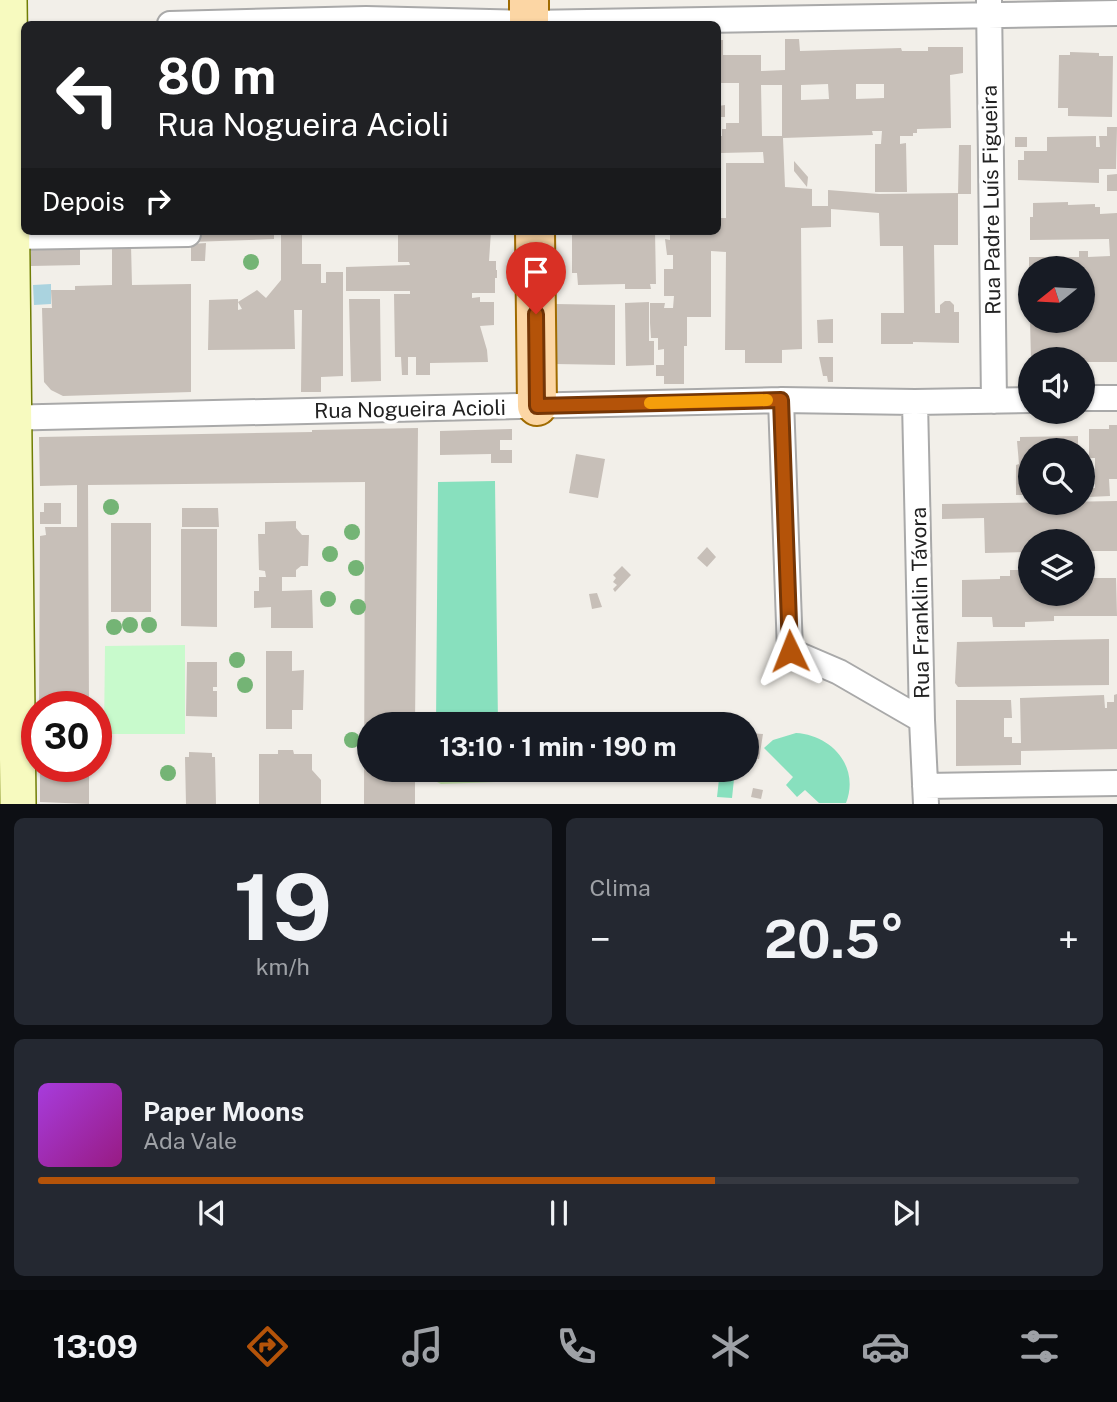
<!DOCTYPE html>
<html lang="pt">
<meta charset="utf-8">
<style>
:root{--surface:#171b24;--page:#242831;--text:#f1f3f6;--muted:#9ea1a6;--line:#363941;--accent:#b45309}
body{margin:0;font-family:"Public Sans",sans-serif;background:var(--page);color:var(--text);height:100vh;display:flex;flex-direction:column;font-size:26px;white-space:nowrap}
*{box-sizing:border-box;margin:0}
p{font-size:23px;color:var(--muted)}
.icon{flex:none;width:38px;height:38px;fill:none;stroke:currentColor;stroke-width:2;stroke-linecap:round;stroke-linejoin:round}
.map{position:relative;height:804px;overflow:hidden}
.details{display:flex;flex-direction:column;gap:14px;padding:14px;background:#0d0f14;flex:1}
.details>*{flex:none}
.hud{position:absolute;left:21px;top:21px;width:700px;height:214px;border-radius:10px;box-shadow:0 2px 5px #0004;background:#202124;color:#fff;overflow:hidden}
.needle{width:46px;rotate:252deg}
.buttons{position:absolute;left:1018px;top:256px;display:grid;gap:14px}
.buttons a{display:grid;place-items:center;width:77px;height:77px;border-radius:50%;background:var(--surface);box-shadow:0 2px 5px #0004;font-size:35px}
.speed{position:absolute;left:21px;top:691px;display:flex;gap:14px;font-size:35px;font-weight:700;text-align:center}
.speed>*{display:grid;place-content:center;width:91px;height:91px;border-radius:50%;background:var(--surface);box-shadow:0 2px 5px #0004;line-height:1}
.speed .limit{border:10px solid #d22;background:#fff;color:#111}
.pin{position:absolute;display:grid;place-items:center;width:60px;height:60px;color:#fff;margin:-72px -30px;border-radius:50% 50% 50% 0;rotate:-45deg;box-shadow:0 0 7px #0007}
.pin .icon{rotate:45deg}
.me{position:absolute;width:77px;margin:-38px;rotate:358deg;stroke-linejoin:round;filter:drop-shadow(0 0 5px #0008)}
.turn{display:flex;align-items:center;gap:24px;height:147px;padding:0 21px;font-size:32px}
.turn .icon{width:91px;height:91px;stroke-width:2.5}
.turn b{display:block;font-size:49px;line-height:60px}
.then{display:flex;align-items:center;height:66px;padding:0 21px;background:#0003;gap:14px;font-size:26px}
.big{font-size:52px;font-weight:700;line-height:1.1}
.details .card{flex:1;display:flex;flex-direction:column;justify-content:center;gap:10px;min-width:0;padding:0 24px;border-radius:10px;background:var(--page)}
.details .dial{align-items:center;gap:0}
.dial b{font-size:91px;line-height:1}
.song{display:flex;align-items:center;gap:21px}
.cover{width:84px;height:84px;border-radius:10px;background:linear-gradient(135deg,hsl(280 70% 55%),hsl(310 70% 35%))}
.played{height:7px;border-radius:4px;background:linear-gradient(90deg,var(--accent) 65%,var(--line) 65%)}
.keys{display:flex;justify-content:space-around;direction:ltr}
.heat{display:flex;justify-content:space-between;align-items:center;font-size:38px;direction:ltr}
.details .tiles{flex:1;display:grid;gap:14px;grid-template-columns:1fr 1fr}
.card:last-child{grid-column:span 2}
.trip{position:absolute;left:357px;top:712px;width:402px;height:70px;border-radius:35px;background:var(--surface);box-shadow:0 2px 5px #0004;font-weight:700;line-height:70px;text-align:center}
.menu{display:flex;height:112px;justify-content:space-around;align-items:center;background:#090b0e;color:var(--muted)}
.menu .icon{width:49px;height:49px}
.menu .current{color:var(--accent)}
.menu b{font-size:32px;color:var(--text)}
.map>svg:first-child{display:block}
.grass{fill:#cdebb0}
.park{fill:#c8facc}
.pitch{fill:#88e0be}
.water{fill:#aad3df}
.building{fill:#c7bfb8;fill-rule:evenodd}
.lines{fill:none;stroke-linecap:round;stroke-linejoin:round}
.street-casing{stroke:#a9a9a9;stroke-width:28}
.secondary-casing{stroke:#707d05;stroke-width:38}
.primary-casing{stroke:#a06b00;stroke-width:42}
.street{stroke:#fff;stroke-width:24}
.secondary{stroke:#f7fabf;stroke-width:35}
.primary{stroke:#fcd6a4;stroke-width:38}
.tree{fill:#74b475}
.route-casing{stroke:#753606;stroke-width:18}
.route{stroke:#b45309;stroke-width:12}
.slow{stroke:#f59e0b;stroke-width:12}
.labels{text-anchor:middle;dominant-baseline:central;stroke-width:7;stroke-linejoin:round;paint-order:stroke}
.street-label{font-size:21px;fill:#222;stroke:#fff}
</style>
<div class="map">
<svg width="1117" height="804" viewBox="0 0 1117 804">
<rect width="100%" height="100%" fill="#f2efe9"/>
<path class="grass" d="M498,770L496,782L441,784L437,782L435,771Z"/>
<path class="park" d="M185,645V734H104L105,646Z"/>
<path class="pitch" d="M495,481L498,724H436L438,482Z
M796,733C832,735 860,767 846,803H819L805,790L797,797L786,785L793,777L764,748L773,740Z
M720,770H735L732,798L717,797Z"/>
<path class="water" d="M51,284V304L34,305L33,285Z"/>
<path class="building" d="M785,39H799L800,51L901,48L902,51H928V47H963V73L950,75L951,128L917,129V133H913V136H900V144L906,143L907,192H875V144H881L882,131H872L873,135L783,138L785,187L812,189V206H828V190L879,194L958,193V245H934L935,313H940V305L945,301H950L954,305V312H959V343L913,342V344H881V313H904L903,246H880L879,213L831,209V227L801,228L802,349L782,350V363H745V350H725L726,252L711,251V317H687V346H684V384H664V376H656V365H664V349L658,350V338H651L650,323V303H665L664,308H673L674,296H664V269H673V255H667L665,239L670,240V231H718V218H726V163H764L763,152L721,153V181H718V136H722V129H726V123H739V83H718V40H723V55H761V71L785,70ZM828,84L829,99L801,100V85ZM856,84H884V98L856,99ZM761,85H782V136H762Z
M1070,52L1099,53V56H1113L1112,117L1068,116V108H1058L1059,55H1070Z
M725,105V117H718V106Z
M1107,127H1117L1116,169H1099V183L1018,180V160H1024V151H1047V137L1096,136V147H1100L1099,136H1107Z
M1015,137H1027V147H1015Z
M959,145H971V194H958Z
M794,161L808,177L807,187L794,171Z
M1117,174V191H1107V175Z
M1068,202V205L1095,204V207H1100V214L1117,213V362H1083V359H1031L1030,320H1083V268H1029V257H1079V251H1088V257L1110,256L1109,239L1030,240V217H1033V203Z
M191,231H274V239L191,242Z
M281,231H302V264H321V283H326V272H343V376L321,377V392H301L302,310H294L295,349L208,350L209,300L238,299V310L242,309L238,302L257,290L266,298L281,280Z
M398,231H491L489,261H496V270H497V278H495V293H472V298L480,297V302H494V325L480,326L487,350L488,362L430,363V375H416V357H408V375H402L401,357H395L394,294H410V291H346V267L410,265L409,262H398Z
M572,231H655L656,284H650L651,289H625V284L578,285L577,273H572Z
M206,243L205,261H191V244Z
M112,245H131L132,285L191,284V392L63,396L51,390L44,382L42,308H52L51,290H75V286L112,285Z
M31,246H51V249H80V265L31,266Z
M349,299H380L381,381L351,382Z
M649,302V341H654V365L626,366L625,303Z
M555,304L615,305V365L555,364Z
M833,319V343H818L817,320Z
M819,357H833V382H828L827,376H823Z
M1109,425H1117V479H1109L1110,496L1088,497V488H1095V458H1089V429H1109Z
M418,428L415,724H369V770H415V804H364L365,482L88,485L89,707H39L40,536L46,535L45,527H77V485L40,486L39,437L312,432V430Z
M512,429V440H500V450H512V463H491V454L440,455V431Z
M1078,436V450H1031V495H1016V465L1019,464L1017,441H1020V437Z
M576,454L605,459L598,498L569,493Z
M1117,501V551H1083V541H1031V552L985,553L984,518L942,519V504Z
M44,503H61V524H40V512H44Z
M182,508H218L219,527H182Z
M296,521V528L302,535H309L308,566H301L296,570V577H282V591L312,590L313,628H271V607L254,608V591H259V577H266L265,571L259,570L258,534H265V522Z
M111,523H151V612H111Z
M181,529H217V627L181,626Z
M707,547L716,557L707,567L697,558Z
M622,566L631,575L615,592L613,589L617,585L613,582L616,578L613,575Z
M1010,570H1031V593H1083V578H1116L1117,616H1054V621L1025,622V627H993L992,617H962V580L1000,579V576H1010Z
M597,593L602,607L592,609L589,594Z
M1109,639V685L958,687L955,683L957,642Z
M266,651H292V671L304,670L303,710H292V729H266Z
M187,662H217V687H213V691H217V717L186,716Z
M1117,694V749L1021,751V765L956,766V700H1011L1012,718H1004V737H1012V743H1021L1020,698L1104,695L1105,708H1107V702H1114V695Z
M747,733L763,734L759,759L747,758Z
M278,750H293L294,754H312V770L321,780V804H259V754H278Z
M189,752L212,753V757H215L216,804H186L185,757H189Z
M40,766H89V804L40,802Z
M753,788L763,790L761,799L751,797Z"/>
<g class="lines">
<g class="street-casing">
<path id="street" d="M989,1L994,401
M170,24L366,19L529,23L1117,13
M11,237L188,234
M1083,398H1117
M781,400L790,651L839,672L922,720
M915,402L922,720L926,804
M0,418L781,400L915,402L1031,400
M925,786L1117,783"/>
</g>
<g class="secondary-casing">
<path id="secondary" d="M9,0L18,804"/>
</g>
<g class="primary-casing">
<path id="primary" d="M529,0V24
M535,231L537,406"/>
</g>
<use href="#street" class="street"/>
<use href="#secondary" class="secondary"/>
<use href="#primary" class="primary"/>
</g>
<g class="tree">
<circle cx="251" cy="262" r="8"/>
<circle cx="111" cy="507" r="8"/>
<circle cx="352" cy="532" r="8"/>
<circle cx="330" cy="554" r="8"/>
<circle cx="356" cy="568" r="8"/>
<circle cx="328" cy="599" r="8"/>
<circle cx="358" cy="607" r="8"/>
<circle cx="130" cy="625" r="8"/>
<circle cx="149" cy="625" r="8"/>
<circle cx="114" cy="627" r="8"/>
<circle cx="237" cy="660" r="8"/>
<circle cx="245" cy="685" r="8"/>
<circle cx="352" cy="740" r="8"/>
<circle cx="168" cy="773" r="8"/>
</g>
<g class="lines">
<g class="route-casing">
<path id="route" d="M536,314L537,406L781,400L790,651"/>
</g>
<use href="#route" class="route"/>
<path class="slow" d="M650,403L767,400"/>
</g>
<g class="labels">
<g class="street-label">
<text transform="translate(991 200) rotate(-91)">Rua Padre Luís Figueira</text>
<text transform="translate(410 409) rotate(-1)">Rua Nogueira Acioli</text>
<text transform="translate(920 603) rotate(-91)">Rua Franklin Távora</text>
</g>
</g>
</svg>
<div class="buttons">
<a><svg class="needle" viewBox="-14 -14 28 28"><path d="M0-13l5 13h-10z" fill="#e53935"/><path d="M0 13l5-13h-10z" fill="#9ea1a6"/></svg></a>
<a><svg class="icon" aria-label="sound" viewBox="0 0 24 24"><path d="M4 9h4l5-4v14l-5-4H4zM17 9q2 3 0 6"/></svg></a>
<a><svg class="icon" aria-label="search" viewBox="0 0 24 24"><circle cx="10" cy="10" r="6"/><path d="M15 15l6 6"/></svg></a>
<a><svg class="icon" aria-label="layers" viewBox="0 0 24 24"><path d="M12 4l9 5-9 5-9-5zM3 14l9 5 9-5"/></svg></a>
</div>
<div class="speed"><div class="limit">30</div></div>
<div class="pin" style="left:536px;top:314px;background:#d93025"><svg class="icon" aria-label="arrive" viewBox="0 0 24 24"><path d="M6 21V4h12l-3 4 3 4H6"/></svg></div>
<svg class="me" style="left:790px;top:651px" viewBox="-20 -20 40 40"><path d="M0-17L14 15 0 8-14 15z" fill="#b45309" stroke="#fff" stroke-width="4"/></svg>
<div class="trip">13:10 · 1 min · 190 m</div>
<div class="hud">
<div class="turn"><svg class="icon" aria-label="left" viewBox="0 0 24 24"><path d="M17 20v-9H6M10 6l-5 5 5 5"/></svg><div><b>80 m</b>Rua Nogueira Acioli</div></div>
<div class="then">Depois<svg class="icon" aria-label="right" viewBox="0 0 24 24"><path d="M7 20v-9h11M14 6l5 5-5 5"/></svg></div>
</div>
</div>
<section class="details">
<div class="tiles">
<div class="card dial"><b>19</b><p>km/h</p></div>
<div class="card"><p>Clima</p>
<div class="heat"><a>−</a><b class="big">20.5°</b><a>+</a></div>
</div>
<div class="card">
<div class="song"><i class="cover"></i><div><b>Paper Moons</b><p>Ada Vale</p></div></div>
<div class="played"></div>
<div class="keys"><svg class="icon" aria-label="previous" viewBox="0 0 24 24"><path d="M18 5L8 12l10 7zM5 5v14"/></svg><svg class="icon" aria-label="pause" viewBox="0 0 24 24"><path d="M8 5v14M16 5v14"/></svg><svg class="icon" aria-label="next" viewBox="0 0 24 24"><path d="M6 5l10 7-10 7zM19 5v14"/></svg></div>
</div>
</div>
</section>
<nav class="menu">
<b>13:09</b>
<svg class="icon current" aria-label="directions" viewBox="0 0 24 24"><path d="M12 3l9 9-9 9-9-9zM9 14v-3h6M13 9l2 2-2 2"/></svg>
<svg class="icon" aria-label="music" viewBox="0 0 24 24"><path d="M9 18V5l10-2v13"/><circle cx="6" cy="18" r="3"/><circle cx="16" cy="16" r="3"/></svg>
<svg class="icon" aria-label="phone" viewBox="0 0 24 24"><path d="M5 4h4l2 5-3 2q2 4 5 5l2-3 5 2v4C11 20 4 13 5 4z"/></svg>
<svg class="icon" aria-label="climate" viewBox="0 0 24 24"><path d="M12 3v18M4 7l16 10M4 17L20 7"/></svg>
<svg class="icon" aria-label="car" viewBox="0 0 24 24"><path d="M5 17H2v-5l4-1 3-4h7l3 4 3 1v5h-3M9 17h6M6 11h13"/><circle cx="7" cy="17" r="2"/><circle cx="17" cy="17" r="2"/></svg>
<svg class="icon" aria-label="filters" viewBox="0 0 24 24"><path d="M4 7h16M4 17h16"/><circle cx="9" cy="7" r="2"/><circle cx="15" cy="17" r="2"/></svg>
</nav>
